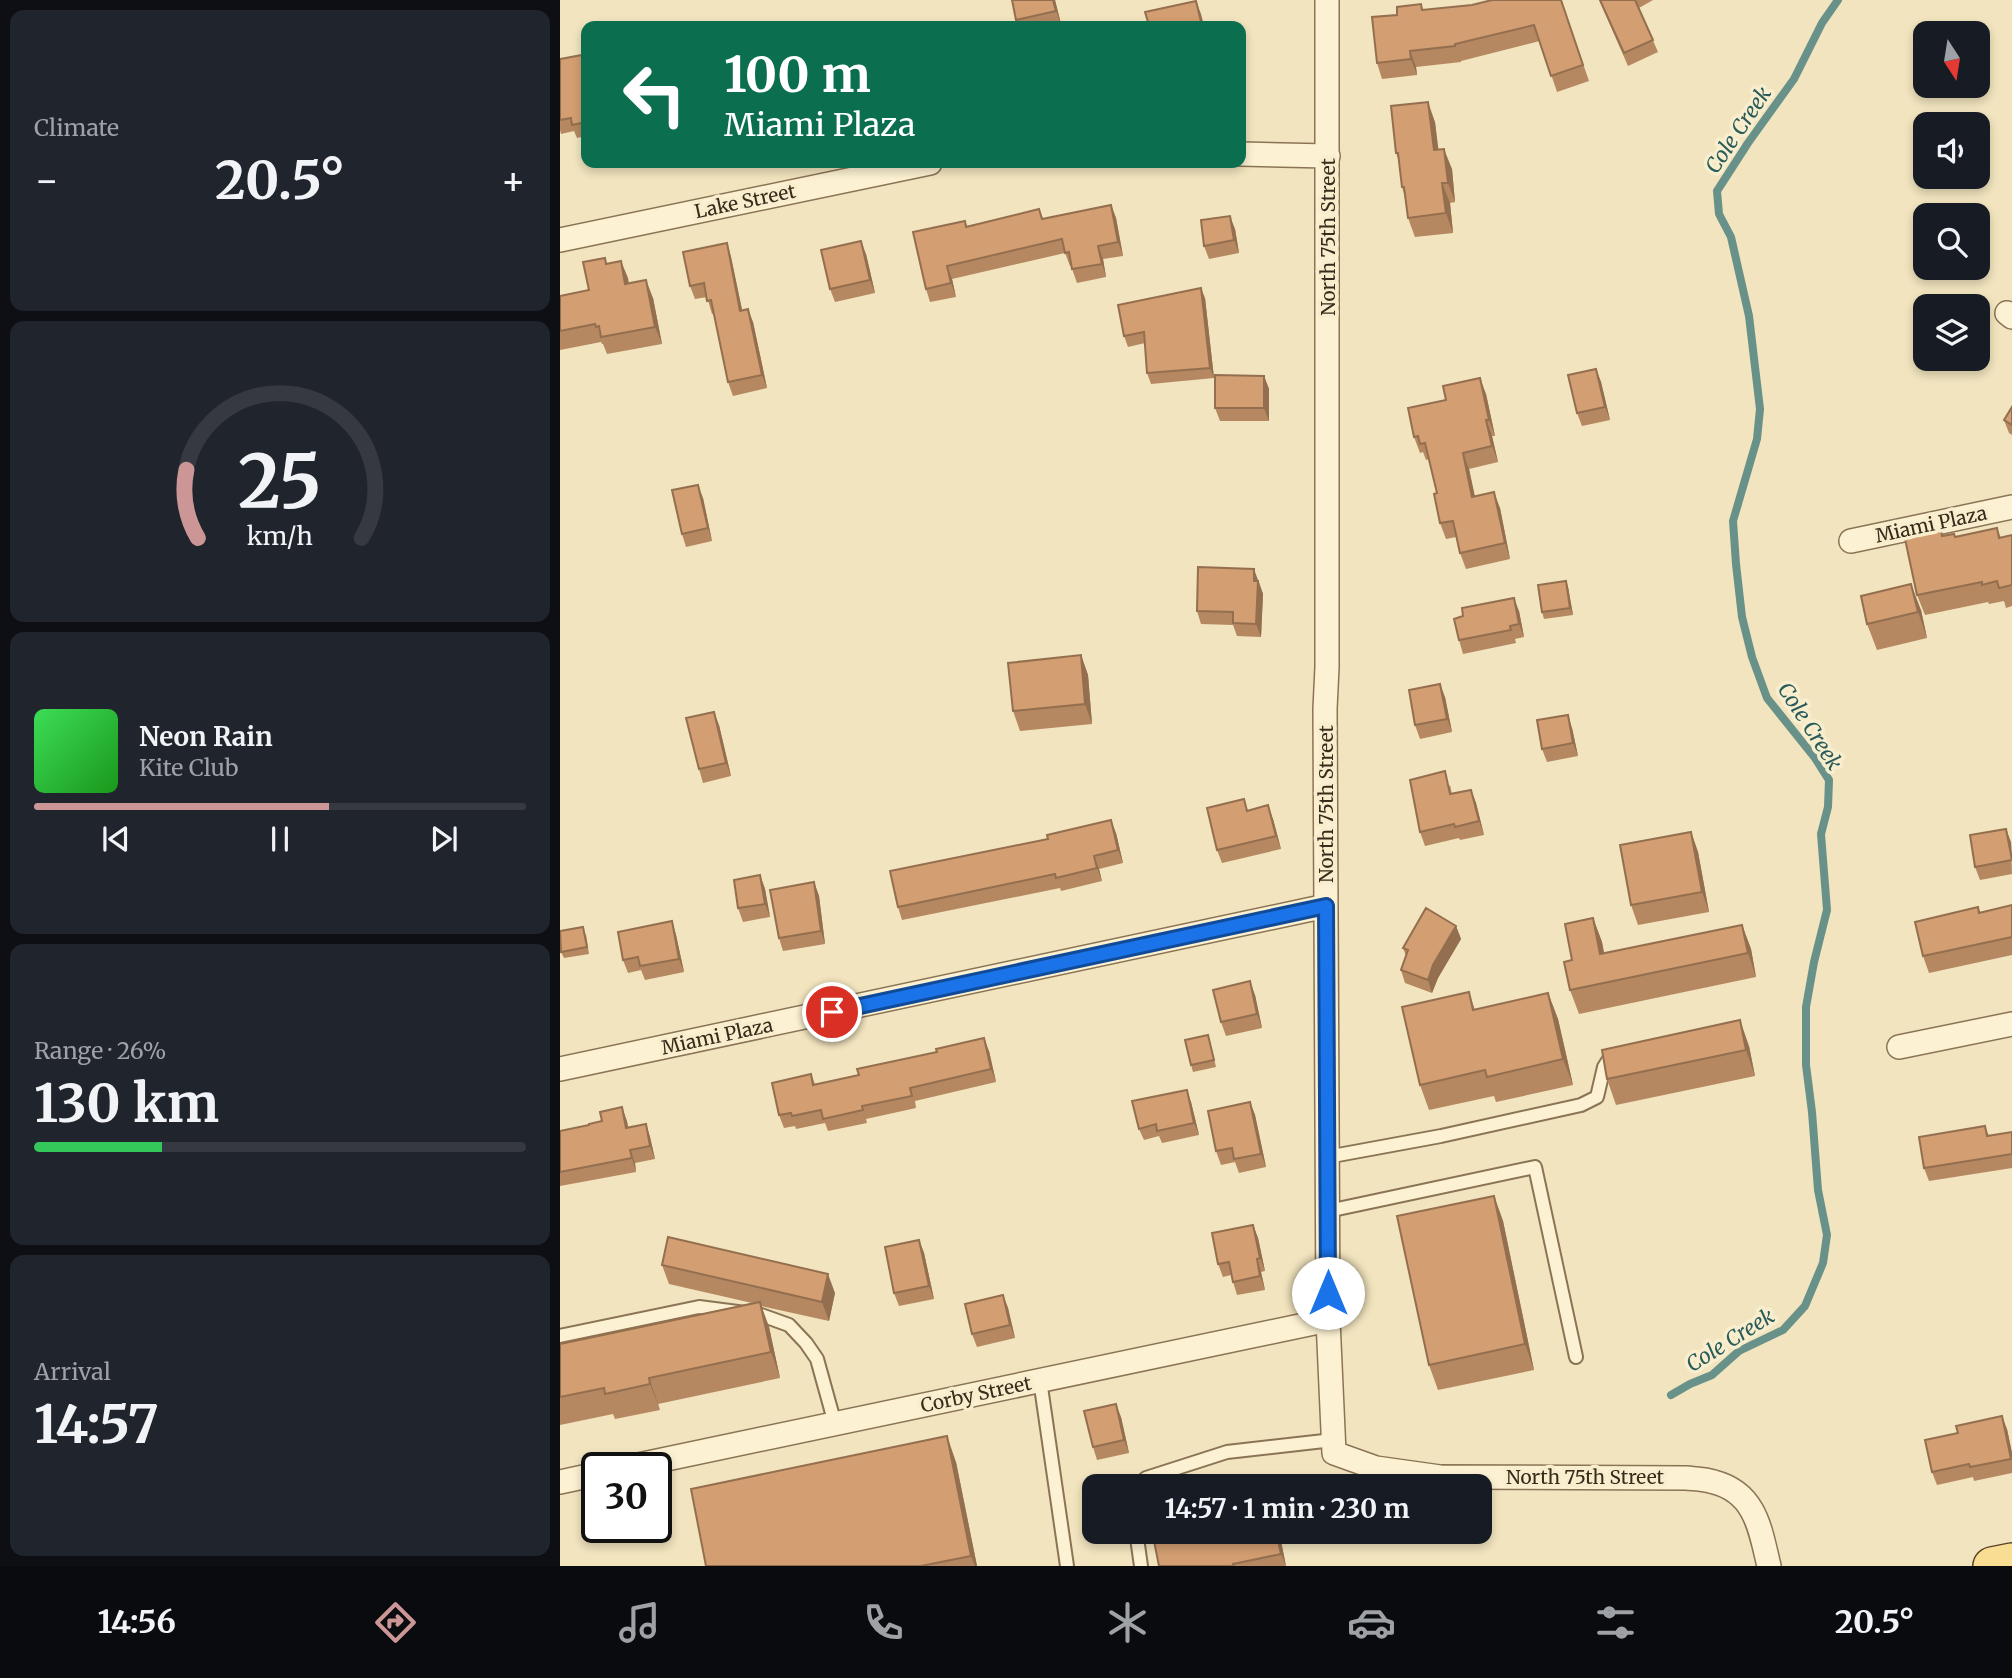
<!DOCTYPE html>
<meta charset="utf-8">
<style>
:root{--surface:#171b24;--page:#20242c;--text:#f1f3f6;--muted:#9ea1a6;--line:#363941;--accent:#cc9696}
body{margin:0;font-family:Merriweather,serif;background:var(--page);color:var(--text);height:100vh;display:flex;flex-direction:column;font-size:26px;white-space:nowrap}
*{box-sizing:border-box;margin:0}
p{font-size:23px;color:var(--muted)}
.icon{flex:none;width:38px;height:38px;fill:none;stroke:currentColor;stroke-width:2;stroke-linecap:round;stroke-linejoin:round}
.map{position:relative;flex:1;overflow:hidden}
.side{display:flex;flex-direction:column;gap:10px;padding:10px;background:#0d0f14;width:560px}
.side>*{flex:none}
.hud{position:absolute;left:21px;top:21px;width:665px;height:147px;border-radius:14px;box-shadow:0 4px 10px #0003;background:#0b6e4f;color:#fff;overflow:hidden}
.needle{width:46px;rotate:168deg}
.tools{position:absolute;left:1353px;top:21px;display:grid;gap:14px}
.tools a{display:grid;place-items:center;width:77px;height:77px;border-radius:14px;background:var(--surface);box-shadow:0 4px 10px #0003;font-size:35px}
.speed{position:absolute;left:21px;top:1452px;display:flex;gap:14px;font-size:35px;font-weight:700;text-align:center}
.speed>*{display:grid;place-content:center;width:91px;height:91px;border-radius:50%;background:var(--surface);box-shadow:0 4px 10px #0003;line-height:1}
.speed .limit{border:4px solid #111;border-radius:10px;background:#fff;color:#111}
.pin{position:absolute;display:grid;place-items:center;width:60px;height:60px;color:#fff;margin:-30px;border:4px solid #fff;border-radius:50%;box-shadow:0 2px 7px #0007}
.me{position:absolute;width:77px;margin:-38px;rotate:0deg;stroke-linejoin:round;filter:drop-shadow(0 0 5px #0008)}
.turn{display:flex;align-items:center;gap:24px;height:147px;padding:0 28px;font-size:32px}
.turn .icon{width:91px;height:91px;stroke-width:2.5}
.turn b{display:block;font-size:49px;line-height:60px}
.big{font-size:52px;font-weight:700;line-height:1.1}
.side .widget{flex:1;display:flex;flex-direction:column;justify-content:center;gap:10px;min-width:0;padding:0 24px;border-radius:14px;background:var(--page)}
.side .dial{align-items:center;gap:0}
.dial svg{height:182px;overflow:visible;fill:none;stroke:var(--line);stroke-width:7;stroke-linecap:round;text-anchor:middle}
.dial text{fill:var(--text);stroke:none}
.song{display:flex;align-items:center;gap:21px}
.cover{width:84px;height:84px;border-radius:10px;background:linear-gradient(135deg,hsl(130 70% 55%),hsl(120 70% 35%))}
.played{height:7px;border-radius:4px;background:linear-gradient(90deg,var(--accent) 60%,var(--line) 60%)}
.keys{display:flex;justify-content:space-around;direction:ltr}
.heat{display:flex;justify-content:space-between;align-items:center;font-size:38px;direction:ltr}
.charge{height:10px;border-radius:5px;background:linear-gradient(90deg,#34c759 26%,var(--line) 0)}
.trip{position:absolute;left:522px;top:1474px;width:410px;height:70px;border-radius:14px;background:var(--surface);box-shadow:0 4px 10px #0003;font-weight:700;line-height:70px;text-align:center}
.dock{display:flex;height:112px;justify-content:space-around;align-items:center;background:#090b0e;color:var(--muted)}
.dock .icon{width:49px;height:49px}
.dock .current{color:var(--accent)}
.dock b{font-size:32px;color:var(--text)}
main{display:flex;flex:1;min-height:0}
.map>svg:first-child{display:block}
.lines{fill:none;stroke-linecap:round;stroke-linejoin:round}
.stream{stroke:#689189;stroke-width:8}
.service-casing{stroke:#8b7455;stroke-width:16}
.minor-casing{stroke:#8b7455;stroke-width:26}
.primary-casing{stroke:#58422a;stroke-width:40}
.service{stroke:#fcf1d2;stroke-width:12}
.minor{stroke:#fcf1d2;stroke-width:23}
.primary{stroke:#f9dd92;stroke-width:37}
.wall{fill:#b58861}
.shaded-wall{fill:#946f4f}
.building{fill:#d39e71;stroke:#946f4f;stroke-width:2}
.route-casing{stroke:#114b97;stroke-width:18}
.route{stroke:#1a73e8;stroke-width:12}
.labels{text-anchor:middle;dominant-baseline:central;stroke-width:7;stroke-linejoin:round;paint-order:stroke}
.street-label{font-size:19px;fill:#392b1b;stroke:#f8eece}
.water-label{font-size:21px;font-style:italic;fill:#295b5a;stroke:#f8eece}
</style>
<main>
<section class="side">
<div class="widget"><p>Climate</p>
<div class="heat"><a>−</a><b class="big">20.5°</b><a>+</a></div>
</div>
<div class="widget dial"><svg viewBox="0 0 100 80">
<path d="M14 69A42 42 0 1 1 86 69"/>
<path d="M14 69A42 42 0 0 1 9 39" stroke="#cc9696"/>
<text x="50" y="56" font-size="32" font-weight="700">25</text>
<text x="50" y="72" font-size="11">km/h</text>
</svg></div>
<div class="widget">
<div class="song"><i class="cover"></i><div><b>Neon Rain</b><p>Kite Club</p></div></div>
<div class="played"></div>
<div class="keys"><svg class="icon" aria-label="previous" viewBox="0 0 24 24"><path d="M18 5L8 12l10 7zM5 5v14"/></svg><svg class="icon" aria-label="pause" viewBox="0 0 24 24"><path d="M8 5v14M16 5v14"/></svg><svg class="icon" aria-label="next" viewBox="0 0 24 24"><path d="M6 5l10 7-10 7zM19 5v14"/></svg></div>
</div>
<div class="widget"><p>Range · 26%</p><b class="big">130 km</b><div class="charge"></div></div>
<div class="widget"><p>Arrival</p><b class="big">14:57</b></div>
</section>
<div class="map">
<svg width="1452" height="1566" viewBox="0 0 1452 1566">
<rect width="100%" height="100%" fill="#f1e4be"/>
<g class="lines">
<path class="stream" d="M1111,1395L1130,1384L1152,1375L1179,1351L1223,1330L1245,1306L1263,1263L1267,1235L1258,1190L1252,1112L1246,1065V1007L1254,962L1267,910L1261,834L1268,807L1269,780L1255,758L1207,698L1192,657L1182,617L1176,564L1173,521L1197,439L1200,409L1189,316L1171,237L1159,214L1157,191L1188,143L1234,79L1262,23L1278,0"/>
<g class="service-casing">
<path id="service" d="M767,1157L881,1136L1021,1105L1037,1097L1044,1067L1051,1056L1055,1055
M768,1211L975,1167L1016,1357
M0,1336L139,1307L201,1315L229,1325L246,1343L257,1359L275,1424
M480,1380L507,1566
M579,1486L586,1478L667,1452L773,1440
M576,1531L581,1566"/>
</g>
<g class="minor-casing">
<path id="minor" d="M767,0V667L765,709L768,1320L774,1453L816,1468L880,1477L1126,1478C1135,1479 1145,1479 1154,1482C1196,1493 1200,1529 1209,1566
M681,154L768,156
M0,240L370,163
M1447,313L1452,317
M1291,541L1452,507
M1339,1047L1452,1024
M0,1069L766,906
M64,1468L768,1320
M0,1482L37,1474"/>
</g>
<g class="primary-casing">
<path id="primary" d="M1432,1566L1452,1562"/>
</g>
<use href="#service" class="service"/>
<use href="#minor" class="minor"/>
<use href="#primary" class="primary"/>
</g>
<path class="wall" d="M495,0L501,24L492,26H458L456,20Z
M1001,0L1029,81L997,92L980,41L901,61V62L856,67L857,75L822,79L817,63L837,15L861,4L863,10Z
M1039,0H1093L1079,8L1098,52L1068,66Z
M22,55L26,66V136L17,138L14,131L1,134L0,130V59Z
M875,122L878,150L892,169L895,202L890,203L893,233L855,237L848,218L845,197L842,187L839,161L836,153Z
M551,205L556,218L563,256L543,259L546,277L517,283L511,266H510L505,253L392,279L396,297L370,302L366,289L405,221L407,226L479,209L483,219Z
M675,229L679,253L649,259L644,246Z
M167,243L171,257L182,310L193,322L207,388L173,396L168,382L154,314H152L147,297L135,299L130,286Z
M306,254L315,293L275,302L270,289Z
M47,264L68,278V284L93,298L102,344L47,354L43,344H42L41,342L0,350V296L29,290Z
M645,298L654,378L591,384L587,373L585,343L568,347L564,336Z
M1036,369L1041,382L1050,420L1022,426L1017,413Z
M704,376L709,389V421H660L655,408Z
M926,394L935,436H932L938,462L909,469L915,496L940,508L950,559L906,569L900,553L896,537L886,539L880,523L877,493L869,459L866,460L863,452L860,453L854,437Z
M1452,407V435L1449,433L1444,420Z
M143,498L152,541L126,547L122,534Z
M1437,528L1441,538L1452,535V606L1446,608L1444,601L1429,604L1428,602L1365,615L1357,595L1381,529L1383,536L1395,537Z
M1006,581L1008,587L1013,615L984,619L982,612Z
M699,582L703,594L701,637L677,636L673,625L641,624L637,611Z
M1361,610L1367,638L1317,650L1307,624Z
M959,611L964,637L955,639L956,643L903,654L899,640Z
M521,655L528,675L532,724L460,731L453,711Z
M885,697L892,732L860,739L855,725Z
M159,725L171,776L143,783L139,769Z
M1012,728L1018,756L987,762L982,749Z
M890,785L892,794L911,790L916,803L924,835L900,840L899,838L865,846L860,832Z
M713,819L721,849L662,863L657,850Z
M1131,832L1138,852L1149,912L1078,925L1071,905Z
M556,833L563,863L539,869L542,881L501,891L500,888L342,920L338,907Z
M1451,842L1452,874L1420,880L1415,867Z
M200,875L205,889L210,917L183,922L178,908Z
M254,882L259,896L265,944L223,951L219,938Z
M1452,905V955L1369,973L1363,956L1418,907L1420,912Z
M1033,918L1042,942L1044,954L1182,925L1191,949L1196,977L1019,1014L1010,990L1012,960Z
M112,921L116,935L124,972L85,980L81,970L68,973L63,960Z
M896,926L901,939L878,978L872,993L845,983L841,970L846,956L843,948Z
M26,934L29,954L4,958L1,952Z
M909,992L915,1010L988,993L998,1019L1013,1085L936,1102L934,1096L869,1110L860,1085Z
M695,995L702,1028L666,1036L661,1022Z
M650,1042L656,1067L633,1072L631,1065Z
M1189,1046L1195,1076L1056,1105L1047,1079Z
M429,1051L436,1082L355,1101L356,1108L306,1119L307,1123L268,1131L265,1123L236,1129L235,1126L224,1128L219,1115L251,1074L255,1084Z
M631,1102L639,1135L602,1143L599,1136L584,1140L579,1129Z
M690,1102L695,1115L706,1167L679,1173L675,1162L661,1165L656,1151Z
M62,1107L68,1127L86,1124L90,1137L95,1159L75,1163L76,1172L0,1186V1131L29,1125L42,1121Z
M1425,1126L1429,1136L1452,1132V1168L1369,1181L1364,1168Z
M934,1196L943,1221L974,1370L878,1390L869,1365Z
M693,1225L698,1238L705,1271L701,1272L705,1290L677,1295L671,1275L663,1277L658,1264Z
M359,1240L364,1253L374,1299L339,1306L334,1293Z
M102,1265L275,1293L269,1321L201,1306L209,1327L220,1378L98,1404L100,1410L55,1419L53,1414L0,1425V1344L192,1303L109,1284Z
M443,1295L448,1308L455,1338L417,1347L412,1334Z
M561,1417L569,1453L537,1460L533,1447Z
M1447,1429L1452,1453V1473L1414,1481L1413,1477L1377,1485L1372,1472Z
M396,1462L417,1566H146Z
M592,1531H719L726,1566H599Z"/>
<path class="shaded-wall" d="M493,0H495L501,24L496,11Z
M636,1L641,14L644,26H642Z
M850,51L856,67L857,75L851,59Z
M868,102L875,122L881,170L874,150Z
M884,149L892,169L895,202L888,183Z
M882,183L890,203L893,233L886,213Z
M551,205L556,218L563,256L558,242Z
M670,216L675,229L679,253L674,240Z
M301,241L306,254L315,293L310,280Z
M167,243L171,257L185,324L180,311Z
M538,246L543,259L546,277L542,264Z
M61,261L68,278L72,301L65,284Z
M387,266L392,279L396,297L391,283Z
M86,280L93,298L102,344L95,327Z
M641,288L645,298L654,378L650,368Z
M188,309L193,322L207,388L202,375Z
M1036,369L1041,382L1050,420L1045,407Z
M704,376L709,389V421L704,408Z
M920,378L926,394L935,436L929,420Z
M926,420L932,436L938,462L932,446Z
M903,453L909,469L918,513L912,497Z
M138,485L143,498L152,541L148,528Z
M934,492L940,508L950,559L945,543Z
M694,569L703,594L701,637L696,624L694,581Z
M1006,581L1008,587L1013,615L1010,608Z
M1351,584L1361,610L1367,638L1358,612Z
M954,598L959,611L964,637L959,624Z
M521,655L528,675L532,724L525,704Z
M880,684L885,697L892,732L887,719Z
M154,712L159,725L171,776L166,763Z
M1008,715L1012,728L1018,756L1013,743Z
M911,790L916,803L924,835L919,821Z
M708,805L713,819L721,849L716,836Z
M551,820L556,833L563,863L558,850Z
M1446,829L1451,842L1452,861Z
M1131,832L1138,852L1149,912L1142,892Z
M534,856L539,869L542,881L537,868Z
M200,875L205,889L210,917L205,904Z
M254,882L259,896L265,944L261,931Z
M1033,918L1042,942L1049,978L1040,954Z
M112,921L116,935L124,972L119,959Z
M1182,925L1191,949L1196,977L1188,953Z
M896,926L901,939L878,978L872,993L868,980L873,965Z
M690,981L695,995L702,1028L697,1014Z
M988,993L998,1019L1013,1085L1003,1059Z
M1180,1020L1189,1046L1195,1076L1186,1050Z
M424,1038L429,1051L436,1082L431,1069Z
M627,1090L631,1102L639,1135L634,1123Z
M690,1102L695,1115L706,1167L701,1154Z
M62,1107L67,1121L71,1141L66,1128Z
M86,1124L90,1137L95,1159L90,1146Z
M70,1150L75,1163L76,1172L72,1158Z
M934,1196L943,1221L974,1370L965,1344Z
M693,1225L698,1238L705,1271L700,1258Z
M359,1240L364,1253L374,1299L369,1286Z
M697,1259L701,1272L705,1290L700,1276Z
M268,1274L275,1293L269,1321L262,1302Z
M443,1295L448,1308L455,1338L450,1325Z
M200,1302L209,1327L220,1378L211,1352Z
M89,1378L98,1404L100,1410L90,1384Z
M556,1404L561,1417L569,1453L564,1440Z
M1442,1416L1447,1429L1452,1453V1460Z
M387,1436L396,1462L417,1566H415L411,1556Z
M716,1531H719L726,1566L721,1554Z"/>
<path class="building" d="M452,0H493L496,11L456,20Z
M932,0H1001L1023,65L991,76L974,25L895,44V46L850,51L851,59L817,63L812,17L837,15V7L861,4L862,10L912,5Z
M1040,0H1075L1093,40L1064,53Z
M636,1L642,26H582L581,24L588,22L585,12Z
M22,55L26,75V122L12,125L11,118L0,120V59Z
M868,102L874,150L884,149L888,183H882L886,213L848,218L844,187H842L838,153H836L831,106Z
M551,205L558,242L538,246L542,264L512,269L509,252L505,253L502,239L387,266L391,283L366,289L353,232L405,221L406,227L479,209L482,219Z
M670,216L674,240L644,246L641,220Z
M301,241L310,280L270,289L261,250Z
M167,243L180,311L188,309L202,375L168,382L151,300L147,301L144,283L130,286L123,252Z
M45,258L46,264L61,261L65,284L86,280L95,327L41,337L39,326L36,327L35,324L0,331V296L29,290L23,262Z
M641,288L650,368L587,373L584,332L564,336L558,305Z
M1036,369L1045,407L1017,413L1008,375Z
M655,375L704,376V408H655Z
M920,378L929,420H926L932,446L903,453L912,497L934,492L945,543L900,553L893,521L880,523L874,494L877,493L865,443L860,444L858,436L854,437L848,408L886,400L883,386Z
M1452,407V425L1444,420Z
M138,485L148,528L122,534L112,490Z
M1437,528L1439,538L1452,535V585L1439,588L1437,581L1422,585V582L1357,595L1345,539L1360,536L1359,534L1381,529L1382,536L1394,534L1395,537Z
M638,567L694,569V581H698L696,624L673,623V612L637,611Z
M1006,581L1010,608L982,612L978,585Z
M1351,584L1358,612L1307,624L1301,596Z
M954,598L959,624L950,626L951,630L899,640L894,619L903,616L902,608Z
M521,655L525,704L453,711L448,663Z
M880,684L887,719L855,725L849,690Z
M154,712L166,763L139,769L126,718Z
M1008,715L1013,743L982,749L977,720Z
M885,771L890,794L911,790L919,821L895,827L894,824L860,832L850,780Z
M684,799L687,811L708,805L716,836L657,850L647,808Z
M551,820L558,850L534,856L537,868L496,878L495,874L338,907L330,871L488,839L487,835Z
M1446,829L1452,860L1415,867L1410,835Z
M1131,832L1142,892L1071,905L1060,845Z
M200,875L205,904L178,908L174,880Z
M254,882L261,931L219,938L210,890Z
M1452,905V937L1363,956L1355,922L1418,907L1419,913Z
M866,908L896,926L873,965L868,980L841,970L848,950L843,948Z
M1033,918L1040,954L1182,925L1188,953L1010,990L1004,962L1012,960L1005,924Z
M112,921L119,959L80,966L78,957L63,960L58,932Z
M23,927L27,947L1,952L0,931Z
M690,981L697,1014L661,1022L653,990Z
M909,992L913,1010L988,993L1003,1059L927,1077L925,1070L860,1085L842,1007Z
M1180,1020L1186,1050L1047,1079L1042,1050Z
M648,1035L654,1060L631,1065L625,1040Z
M424,1038L431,1069L350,1088L352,1096L302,1106L303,1110L263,1119L261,1110L232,1116L231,1113L219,1115L212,1083L251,1074L253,1085L299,1075L297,1069L377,1052L376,1049Z
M627,1090L634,1123L597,1131L596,1124L579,1129L572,1101Z
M690,1102L701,1154L674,1159L672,1148L656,1151L648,1111Z
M62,1107L66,1128L86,1124L90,1146L70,1150L72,1158L0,1172V1131L29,1125V1124L42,1121L40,1112Z
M1425,1126L1427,1136L1452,1132V1154L1364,1168L1359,1137Z
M934,1196L965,1344L869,1365L837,1216Z
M693,1225L700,1258L697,1259L700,1276L673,1282L669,1262L658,1264L652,1233Z
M108,1237L268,1274L262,1302L102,1265Z
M359,1240L369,1286L334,1293L325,1247Z
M443,1295L450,1325L412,1334L405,1304Z
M200,1302L211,1352L89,1378L90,1384L45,1394L44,1388L0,1397V1344Z
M556,1404L564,1440L533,1447L524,1411Z
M1442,1416L1451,1459L1410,1467L1409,1464L1372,1472L1365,1440L1398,1433L1396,1426Z
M387,1436L411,1556L361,1566H146L131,1489Z
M592,1531H716L721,1554L673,1564L674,1566H599Z"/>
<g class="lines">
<g class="route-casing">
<path id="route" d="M272,1012L766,906L768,1293"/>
</g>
<use href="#route" class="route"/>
</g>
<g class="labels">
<g class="street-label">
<text transform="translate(185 201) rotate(-12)">Lake Street</text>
<text transform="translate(768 237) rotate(-90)">North 75th Street</text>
<text transform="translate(1371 524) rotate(-12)">Miami Plaza</text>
<text transform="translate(766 804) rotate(-90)">North 75th Street</text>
<text transform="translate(157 1036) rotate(-12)">Miami Plaza</text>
<text transform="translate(416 1394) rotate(-12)">Corby Street</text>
<text x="1025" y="1477">North 75th Street</text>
</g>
<g class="water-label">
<text transform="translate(1178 130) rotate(-56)">Cole Creek</text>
<text transform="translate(1250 726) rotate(57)">Cole Creek</text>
<text transform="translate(1170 1340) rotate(-32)">Cole Creek</text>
</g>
</g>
</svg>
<div class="tools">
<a><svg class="needle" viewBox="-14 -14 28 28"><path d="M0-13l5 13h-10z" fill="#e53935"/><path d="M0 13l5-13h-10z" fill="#9ea1a6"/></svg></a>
<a><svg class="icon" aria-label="sound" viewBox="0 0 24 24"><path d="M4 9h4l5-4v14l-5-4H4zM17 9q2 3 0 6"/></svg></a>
<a><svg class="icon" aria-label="search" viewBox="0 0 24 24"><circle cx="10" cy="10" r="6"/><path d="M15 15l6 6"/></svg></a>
<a><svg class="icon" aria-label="layers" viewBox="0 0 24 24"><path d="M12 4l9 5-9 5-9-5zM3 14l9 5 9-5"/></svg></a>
</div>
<div class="speed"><div class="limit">30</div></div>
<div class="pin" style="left:272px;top:1012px;background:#d93025"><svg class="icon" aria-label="arrive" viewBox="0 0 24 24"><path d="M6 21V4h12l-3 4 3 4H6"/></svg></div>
<svg class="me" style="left:768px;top:1293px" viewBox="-20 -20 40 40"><circle r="19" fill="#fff"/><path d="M0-13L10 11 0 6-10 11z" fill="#1a73e8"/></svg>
<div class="trip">14:57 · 1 min · 230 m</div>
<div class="hud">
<div class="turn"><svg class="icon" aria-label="left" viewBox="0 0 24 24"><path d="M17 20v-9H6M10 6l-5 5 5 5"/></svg><div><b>100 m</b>Miami Plaza</div></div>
</div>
</div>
</main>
<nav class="dock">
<b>14:56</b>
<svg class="icon current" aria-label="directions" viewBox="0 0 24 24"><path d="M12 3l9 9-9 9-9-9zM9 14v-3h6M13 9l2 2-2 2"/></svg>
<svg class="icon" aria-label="music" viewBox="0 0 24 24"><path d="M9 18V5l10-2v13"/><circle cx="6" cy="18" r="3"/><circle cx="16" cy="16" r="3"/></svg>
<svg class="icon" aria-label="phone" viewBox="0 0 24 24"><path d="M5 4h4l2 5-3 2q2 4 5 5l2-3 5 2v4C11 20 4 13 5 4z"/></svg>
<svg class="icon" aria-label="climate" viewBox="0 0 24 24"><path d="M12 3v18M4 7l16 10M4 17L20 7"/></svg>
<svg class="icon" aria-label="car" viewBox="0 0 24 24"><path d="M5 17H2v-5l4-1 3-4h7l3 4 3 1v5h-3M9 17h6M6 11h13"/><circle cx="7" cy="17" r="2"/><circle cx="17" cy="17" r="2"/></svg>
<svg class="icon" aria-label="filters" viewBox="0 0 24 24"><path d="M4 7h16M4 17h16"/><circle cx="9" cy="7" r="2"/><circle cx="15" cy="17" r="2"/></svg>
<b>20.5°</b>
</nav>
